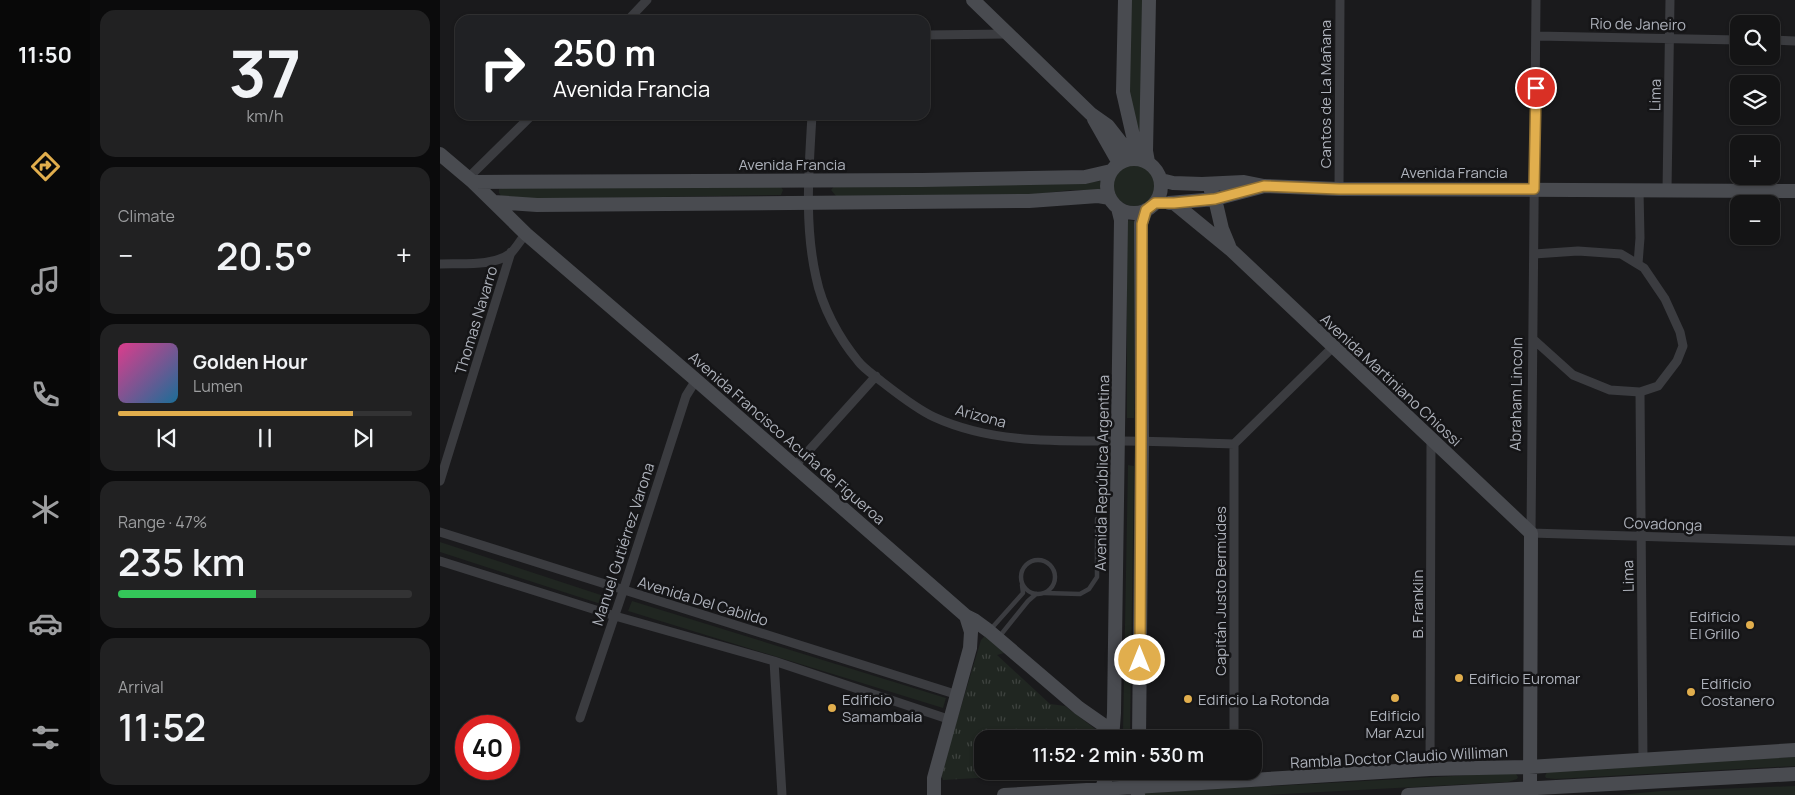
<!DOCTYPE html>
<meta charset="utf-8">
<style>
:root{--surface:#141415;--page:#212122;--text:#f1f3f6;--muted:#9d9ea0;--line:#333334;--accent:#e1ae4d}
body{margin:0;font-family:Manrope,sans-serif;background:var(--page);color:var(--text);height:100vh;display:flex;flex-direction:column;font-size:19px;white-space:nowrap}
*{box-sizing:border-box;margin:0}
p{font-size:16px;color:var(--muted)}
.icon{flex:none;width:28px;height:28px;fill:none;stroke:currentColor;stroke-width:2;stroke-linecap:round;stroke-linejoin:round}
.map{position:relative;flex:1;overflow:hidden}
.drawer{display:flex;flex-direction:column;gap:10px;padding:10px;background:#0b0b0c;width:350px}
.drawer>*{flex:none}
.guide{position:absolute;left:15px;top:15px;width:475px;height:105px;border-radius:15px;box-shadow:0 1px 4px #0004,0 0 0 1px var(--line);background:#202124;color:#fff;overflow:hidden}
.controls{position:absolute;left:1290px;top:15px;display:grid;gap:10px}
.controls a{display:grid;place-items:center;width:50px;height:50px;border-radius:10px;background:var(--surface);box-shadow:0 1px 4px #0004,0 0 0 1px var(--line);font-size:25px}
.speed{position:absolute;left:15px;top:715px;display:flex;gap:10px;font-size:25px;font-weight:700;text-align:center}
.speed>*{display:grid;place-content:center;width:65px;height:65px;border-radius:50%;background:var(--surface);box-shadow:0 1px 4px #0004,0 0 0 1px var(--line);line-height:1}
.speed .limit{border:8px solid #d22;background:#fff;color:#111}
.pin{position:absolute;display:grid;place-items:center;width:42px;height:42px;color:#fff;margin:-21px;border:2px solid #fff;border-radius:50%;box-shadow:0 1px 5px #0007}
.me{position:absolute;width:55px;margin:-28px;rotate:0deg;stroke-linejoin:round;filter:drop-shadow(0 0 4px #0008)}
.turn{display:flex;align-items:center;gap:18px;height:105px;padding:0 15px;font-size:22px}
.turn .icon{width:65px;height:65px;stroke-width:2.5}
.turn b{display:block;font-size:35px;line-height:42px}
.big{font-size:38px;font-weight:600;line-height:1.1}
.drawer .widget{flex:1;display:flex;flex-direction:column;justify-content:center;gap:8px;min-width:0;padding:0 18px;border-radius:15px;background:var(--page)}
.drawer .dial{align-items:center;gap:0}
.dial b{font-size:65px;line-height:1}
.song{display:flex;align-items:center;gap:15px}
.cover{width:60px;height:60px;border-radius:8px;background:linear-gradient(135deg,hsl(330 70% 55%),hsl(200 70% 35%))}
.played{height:5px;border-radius:2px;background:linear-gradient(90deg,var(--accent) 80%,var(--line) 80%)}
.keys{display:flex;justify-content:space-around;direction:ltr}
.heat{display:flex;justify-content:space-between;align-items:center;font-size:28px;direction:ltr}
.charge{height:8px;border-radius:4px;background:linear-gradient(90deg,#34c759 47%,var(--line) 0)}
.trip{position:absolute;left:534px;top:730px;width:288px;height:50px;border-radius:15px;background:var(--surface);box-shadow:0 1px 4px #0004,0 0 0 1px var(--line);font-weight:600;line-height:50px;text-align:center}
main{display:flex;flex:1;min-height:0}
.menu{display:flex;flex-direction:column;width:90px;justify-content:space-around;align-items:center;background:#080808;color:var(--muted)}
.menu .icon{width:35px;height:35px}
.menu .current{color:var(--accent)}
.menu b{font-size:22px;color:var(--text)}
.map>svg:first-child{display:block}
.grass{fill:#202621}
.park{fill:url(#park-tufts)}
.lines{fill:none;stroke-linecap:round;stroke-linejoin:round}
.lane{stroke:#3b3c40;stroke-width:4.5}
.street{stroke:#3b3c40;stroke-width:9}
.secondary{stroke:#494b50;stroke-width:14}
.route-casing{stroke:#927132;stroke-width:12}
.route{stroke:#e1ae4d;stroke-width:9}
.poi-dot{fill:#e1ae4d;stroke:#151517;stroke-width:2}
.labels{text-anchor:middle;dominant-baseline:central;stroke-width:5;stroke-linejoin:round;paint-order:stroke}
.street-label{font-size:15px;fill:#adb1ba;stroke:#151517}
.poi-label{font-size:15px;fill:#adb1ba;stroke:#151517;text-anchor:start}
</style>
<main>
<nav class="menu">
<b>11:50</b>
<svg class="icon current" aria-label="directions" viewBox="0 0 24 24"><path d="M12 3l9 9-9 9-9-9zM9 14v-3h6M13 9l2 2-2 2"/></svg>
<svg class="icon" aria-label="music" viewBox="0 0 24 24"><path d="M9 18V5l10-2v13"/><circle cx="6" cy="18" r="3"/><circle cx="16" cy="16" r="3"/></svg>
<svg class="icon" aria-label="phone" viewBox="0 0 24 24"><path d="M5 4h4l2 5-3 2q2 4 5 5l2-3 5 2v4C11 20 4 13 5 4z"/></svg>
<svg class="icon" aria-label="climate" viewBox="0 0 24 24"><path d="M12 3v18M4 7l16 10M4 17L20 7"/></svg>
<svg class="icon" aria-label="car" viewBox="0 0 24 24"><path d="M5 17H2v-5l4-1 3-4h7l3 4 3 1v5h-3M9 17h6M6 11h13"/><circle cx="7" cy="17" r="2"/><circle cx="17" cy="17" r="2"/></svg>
<svg class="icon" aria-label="filters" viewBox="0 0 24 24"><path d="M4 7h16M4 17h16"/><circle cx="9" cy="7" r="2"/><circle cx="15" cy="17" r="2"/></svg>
</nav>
<section class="drawer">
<div class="widget dial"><b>37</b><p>km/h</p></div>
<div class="widget"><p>Climate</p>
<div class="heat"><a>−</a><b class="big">20.5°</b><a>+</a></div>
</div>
<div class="widget">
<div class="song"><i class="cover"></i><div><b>Golden Hour</b><p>Lumen</p></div></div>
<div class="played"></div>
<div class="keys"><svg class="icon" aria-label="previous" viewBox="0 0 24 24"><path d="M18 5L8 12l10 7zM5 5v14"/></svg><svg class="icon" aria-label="pause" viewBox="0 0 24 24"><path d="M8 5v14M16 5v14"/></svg><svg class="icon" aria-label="next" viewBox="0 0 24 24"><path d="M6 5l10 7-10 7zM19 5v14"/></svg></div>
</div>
<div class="widget"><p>Range · 47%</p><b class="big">235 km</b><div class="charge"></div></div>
<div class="widget"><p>Arrival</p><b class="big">11:52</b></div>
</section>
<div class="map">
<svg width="1355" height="795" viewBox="0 0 1355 795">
<defs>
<pattern id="park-tufts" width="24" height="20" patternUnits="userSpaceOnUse" patternTransform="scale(1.25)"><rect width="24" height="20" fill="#202621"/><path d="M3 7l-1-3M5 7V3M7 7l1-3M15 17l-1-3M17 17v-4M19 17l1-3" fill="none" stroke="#3e433f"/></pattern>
</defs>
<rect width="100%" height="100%" fill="#1a1a1c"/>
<path class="grass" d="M691,0H703L701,152L689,90Z
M673 185a21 21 0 1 1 42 0a21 21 0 1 1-42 0Z
M661,181L662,190H631L598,194L396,196L391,190L395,185L649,182Z
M340,185L343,190L341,195L97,199L61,196L59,193V189L62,188Z
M687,220L695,221L694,418H687Z
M688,465L694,466L690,736L683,731Z
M0,542L170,598L167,606L0,552Z
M192,601L506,698L503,708L188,611Z
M1355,757V766L1115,779L1106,778L1105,776L1107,772L1116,770Z
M1067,773L1076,774L1078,777L1077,779L1068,782L827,795H704L706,793Z
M1355,786V795H1179L1221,791Z"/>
<path class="park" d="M545,636L564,653L557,655L610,704L625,706L667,738L542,739V771H656L503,780L501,774L541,640Z"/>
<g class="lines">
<path class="lane" d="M581 577a17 17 0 1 1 34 0a17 17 0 1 1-34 0Z
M605,593L640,594L649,589L657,577V519
M550,630L583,593L582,585
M559,637L588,601L596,594"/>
<path class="street" d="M1096,0L1091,533L1355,541
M188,20L207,0
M485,35L567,34
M1096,36L1299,40
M1331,40L1355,41
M372,115C369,169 364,224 376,277C382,307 399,338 418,361C424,369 434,375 441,381C458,394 475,408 494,417C553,444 618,441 681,441C719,441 757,443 794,444L893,347
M28,178L92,115
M899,189L900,0
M1227,190L1230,0
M0,264C22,263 53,267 71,253C76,248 81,239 86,234
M1198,264L1200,238L1199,190
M1093,339L1133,375L1170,390L1200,392L1218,386L1237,361L1243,346L1240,332L1225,299L1204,268L1181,254L1138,251L1094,254
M1200,392L1203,760
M354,467L436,376
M0,481L71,252
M0,532L518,695
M0,561L175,616L334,661L511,720
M334,661L342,795
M140,718L183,591L246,396L256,380
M794,739V444
M990,769L991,440"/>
<path class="secondary" d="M533,0L651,114L668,126L693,158
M685,0L683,92L694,140L696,159
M654,119L679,163
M0,154L33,182L86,234L256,380L526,616L534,620L549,631L639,708L672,731L680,739
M667 186a27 27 0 1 1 54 0a27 27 0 1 1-54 0Z
M708,162L706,151L709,0
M721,180L733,183L762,184L804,182L824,186L899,189L1355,191
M33,182L482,180L645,177L671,171
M771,191L775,199L782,229L789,246
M54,202L97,205L589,201L658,196L670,198
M729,203L775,199L821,187
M734,203L790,249L1091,533L1090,789
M672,739L674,713L681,220L678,208
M699,739L702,441L701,223L706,210
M711,771L730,785
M662,788L668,771
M698,794L700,786V771
M494,795V778L530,648L531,632L526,616
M564,795L990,769L1089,767L1355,750
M968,795L1355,774"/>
</g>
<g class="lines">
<g class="route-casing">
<path id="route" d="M700,660L702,224L706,210L715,203H734L775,199L824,186L899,189H1094L1096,88"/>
</g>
<use href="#route" class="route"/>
</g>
<g class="poi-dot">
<circle cx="1310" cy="625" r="5"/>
<circle cx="1019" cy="678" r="5"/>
<circle cx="1251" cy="692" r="5"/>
<circle cx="955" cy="698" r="5"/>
<circle cx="748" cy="699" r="5"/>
<circle cx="392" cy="708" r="5"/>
</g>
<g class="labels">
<g class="street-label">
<text transform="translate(1198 24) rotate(1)">Rio de Janeiro</text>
<text transform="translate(885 94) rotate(-90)">Cantos de La Mañana</text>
<text transform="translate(1215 95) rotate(-89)">Lima</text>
<text x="352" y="164">Avenida Francia</text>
<text x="1014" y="172">Avenida Francia</text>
<text transform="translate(36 320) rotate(-73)">Thomas Navarro</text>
<text transform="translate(951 380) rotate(43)">Avenida Martiniano Chiossi</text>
<text transform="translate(1076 394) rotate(-89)">Abraham Lincoln</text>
<text transform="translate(541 416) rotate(15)">Arizona</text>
<text transform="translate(347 438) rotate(41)">Avenida Francisco Acuña de Figueroa</text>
<text transform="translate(662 473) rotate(-89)">Avenida República Argentina</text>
<text transform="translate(1223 524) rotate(2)">Covadonga</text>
<text transform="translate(183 544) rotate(-72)">Manuel Gutiérrez Varona</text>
<text transform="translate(1188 576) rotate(-91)">Lima</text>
<text transform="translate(780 591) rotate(-90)">Capitán Justo Bermúdes</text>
<text transform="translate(263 601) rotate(17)">Avenida Del Cabildo</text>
<text transform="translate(977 604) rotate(-90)">B. Franklin</text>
<text transform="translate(959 757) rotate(-3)">Rambla Doctor Claudio Williman</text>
</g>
<g class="poi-label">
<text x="1300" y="616" text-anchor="end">Edificio<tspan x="1300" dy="17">El Grillo</tspan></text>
<text x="1029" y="678">Edificio Euromar</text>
<text x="1261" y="683">Edificio<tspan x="1261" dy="17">Costanero</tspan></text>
<text x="402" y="699">Edificio<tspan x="402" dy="17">Samambaia</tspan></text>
<text x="758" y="699">Edificio La Rotonda</text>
<text x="955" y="715" text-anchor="middle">Edificio<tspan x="955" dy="17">Mar Azul</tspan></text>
</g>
</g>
</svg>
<div class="controls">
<a><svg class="icon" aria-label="search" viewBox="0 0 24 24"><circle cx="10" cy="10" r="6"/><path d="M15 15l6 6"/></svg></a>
<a><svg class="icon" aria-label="layers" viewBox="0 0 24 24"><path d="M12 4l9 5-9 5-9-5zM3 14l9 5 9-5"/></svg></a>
<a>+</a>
<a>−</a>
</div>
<div class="speed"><div class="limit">40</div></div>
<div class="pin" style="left:1096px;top:88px;background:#d93025"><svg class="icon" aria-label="arrive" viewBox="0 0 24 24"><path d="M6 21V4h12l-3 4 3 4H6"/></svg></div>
<svg class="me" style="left:700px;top:660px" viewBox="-20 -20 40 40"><circle r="17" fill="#e1ae4d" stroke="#fff" stroke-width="3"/><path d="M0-11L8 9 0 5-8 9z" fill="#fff"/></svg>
<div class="trip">11:52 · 2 min · 530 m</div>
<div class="guide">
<div class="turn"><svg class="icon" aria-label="right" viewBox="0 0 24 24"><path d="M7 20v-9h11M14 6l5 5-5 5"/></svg><div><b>250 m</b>Avenida Francia</div></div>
</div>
</div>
</main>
